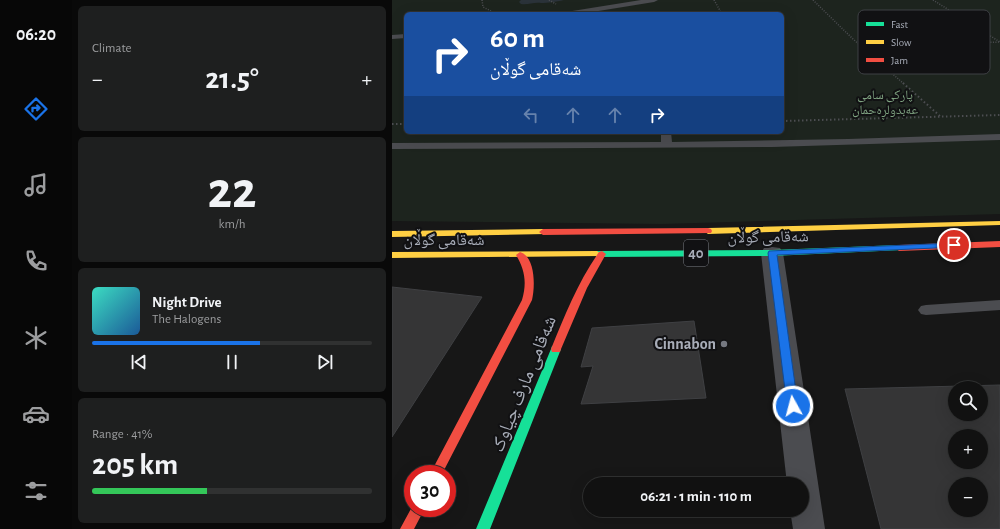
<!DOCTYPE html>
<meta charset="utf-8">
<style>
:root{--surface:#111;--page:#1e1f1f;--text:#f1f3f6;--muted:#9c9d9f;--line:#303131;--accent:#1a73e8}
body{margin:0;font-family:"Alegreya Sans","Noto Naskh Arabic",sans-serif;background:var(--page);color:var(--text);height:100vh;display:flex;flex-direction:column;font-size:15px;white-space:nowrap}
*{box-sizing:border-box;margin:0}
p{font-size:13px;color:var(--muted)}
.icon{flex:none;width:22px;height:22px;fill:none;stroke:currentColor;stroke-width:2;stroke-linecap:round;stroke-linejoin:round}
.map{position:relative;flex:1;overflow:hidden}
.side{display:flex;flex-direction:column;gap:6px;padding:6px;background:#090909;width:320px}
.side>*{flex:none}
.banner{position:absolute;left:12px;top:12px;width:380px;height:122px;border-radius:6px;box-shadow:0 4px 16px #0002,0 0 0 1px var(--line);background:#1a4fa0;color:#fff;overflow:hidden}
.fabs{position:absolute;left:556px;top:381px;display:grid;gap:8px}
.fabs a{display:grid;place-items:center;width:40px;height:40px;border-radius:50%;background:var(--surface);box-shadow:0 4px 16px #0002,0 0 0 1px var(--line);font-size:20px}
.speed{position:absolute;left:12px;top:465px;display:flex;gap:8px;font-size:20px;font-weight:700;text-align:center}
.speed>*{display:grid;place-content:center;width:52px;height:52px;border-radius:50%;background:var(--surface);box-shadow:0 4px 16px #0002,0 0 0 1px var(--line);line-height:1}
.speed .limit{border:6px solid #d22;background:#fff;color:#111}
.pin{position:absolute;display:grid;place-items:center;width:34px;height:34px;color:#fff;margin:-17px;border:2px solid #fff;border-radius:50%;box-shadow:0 1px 4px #0007}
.me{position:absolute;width:44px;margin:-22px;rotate:353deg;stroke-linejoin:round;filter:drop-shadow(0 0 3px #0008)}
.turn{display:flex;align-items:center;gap:14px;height:84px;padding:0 20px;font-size:18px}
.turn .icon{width:52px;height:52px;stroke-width:2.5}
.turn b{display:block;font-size:28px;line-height:34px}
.lanes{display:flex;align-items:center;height:38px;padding:0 20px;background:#0003;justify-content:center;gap:20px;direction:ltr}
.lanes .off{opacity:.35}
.big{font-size:30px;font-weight:700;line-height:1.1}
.side .tile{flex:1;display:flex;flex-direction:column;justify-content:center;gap:6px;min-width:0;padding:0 14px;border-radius:6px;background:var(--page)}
.side .dial{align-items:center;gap:0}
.dial b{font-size:52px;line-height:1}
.song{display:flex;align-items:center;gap:12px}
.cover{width:48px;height:48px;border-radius:6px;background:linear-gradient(135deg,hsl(170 70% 55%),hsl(210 70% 35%))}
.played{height:4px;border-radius:2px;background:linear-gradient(90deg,var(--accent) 60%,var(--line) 60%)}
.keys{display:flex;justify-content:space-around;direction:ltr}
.heat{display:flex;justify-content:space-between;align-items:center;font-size:22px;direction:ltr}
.charge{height:6px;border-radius:3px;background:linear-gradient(90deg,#34c759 41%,var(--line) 0)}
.trip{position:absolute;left:191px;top:477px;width:226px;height:40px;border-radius:20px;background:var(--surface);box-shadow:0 4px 16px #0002,0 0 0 1px var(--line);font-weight:700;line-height:40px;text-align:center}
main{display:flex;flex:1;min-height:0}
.tabs{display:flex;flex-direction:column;width:72px;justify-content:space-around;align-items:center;background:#070707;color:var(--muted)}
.tabs .icon{width:28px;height:28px}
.tabs .active{color:var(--accent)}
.tabs b{font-size:18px;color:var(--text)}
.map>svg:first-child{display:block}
.green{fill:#1d241e;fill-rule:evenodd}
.water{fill:#2a3239}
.building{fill:#353536;stroke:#3f4043;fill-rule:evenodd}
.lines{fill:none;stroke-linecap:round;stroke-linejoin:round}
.path-far1{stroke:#4d4e52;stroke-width:1.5;stroke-dasharray:1 1.5;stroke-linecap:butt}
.path{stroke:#4d4e52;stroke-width:2;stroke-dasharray:1.5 2.5;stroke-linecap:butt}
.lane{fill:#4b4c50;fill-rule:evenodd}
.street{fill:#4b4c50;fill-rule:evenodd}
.fast{fill:#16e098;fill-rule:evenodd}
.slow{fill:#ffcf43;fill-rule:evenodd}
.jam{fill:#f24e42;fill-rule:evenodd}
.route{fill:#1a73e8;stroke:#114b97}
.poi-dot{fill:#757880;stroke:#111113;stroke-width:1.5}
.labels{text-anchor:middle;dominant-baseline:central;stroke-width:4;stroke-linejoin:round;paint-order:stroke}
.far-park-label{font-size:13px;fill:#7fa381;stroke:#111113}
.shield{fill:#111113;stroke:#7b7e86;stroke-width:1}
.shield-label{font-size:15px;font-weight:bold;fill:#a8adb8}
.street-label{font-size:16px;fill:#a8adb8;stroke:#111113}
.poi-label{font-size:16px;font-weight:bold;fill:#a8adb8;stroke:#111113;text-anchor:end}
.near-street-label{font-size:19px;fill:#a8adb8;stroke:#111113}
.key{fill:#111113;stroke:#3e4045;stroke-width:1}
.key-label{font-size:11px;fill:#a8adb8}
</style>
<main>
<nav class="tabs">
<b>06:20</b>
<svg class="icon active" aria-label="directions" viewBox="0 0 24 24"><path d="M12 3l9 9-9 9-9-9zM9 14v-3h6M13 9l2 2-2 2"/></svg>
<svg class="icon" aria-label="music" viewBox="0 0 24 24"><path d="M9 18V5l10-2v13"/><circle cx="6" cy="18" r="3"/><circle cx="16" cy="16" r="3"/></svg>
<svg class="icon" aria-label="phone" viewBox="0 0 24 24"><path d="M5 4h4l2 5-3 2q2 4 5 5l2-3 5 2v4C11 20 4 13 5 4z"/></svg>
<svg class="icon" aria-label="climate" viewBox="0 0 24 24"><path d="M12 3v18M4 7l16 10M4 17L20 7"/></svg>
<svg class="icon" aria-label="car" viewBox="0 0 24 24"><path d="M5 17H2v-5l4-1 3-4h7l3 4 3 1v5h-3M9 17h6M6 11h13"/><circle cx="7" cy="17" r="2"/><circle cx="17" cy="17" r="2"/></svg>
<svg class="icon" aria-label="filters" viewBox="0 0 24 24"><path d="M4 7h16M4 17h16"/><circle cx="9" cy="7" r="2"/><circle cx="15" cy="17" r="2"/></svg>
</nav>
<section class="side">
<div class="tile"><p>Climate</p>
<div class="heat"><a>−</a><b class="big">21.5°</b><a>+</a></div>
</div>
<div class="tile dial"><b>22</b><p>km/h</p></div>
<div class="tile">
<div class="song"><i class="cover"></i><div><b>Night Drive</b><p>The Halogens</p></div></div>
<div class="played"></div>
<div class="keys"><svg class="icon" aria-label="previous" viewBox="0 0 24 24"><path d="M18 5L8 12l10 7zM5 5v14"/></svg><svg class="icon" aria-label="pause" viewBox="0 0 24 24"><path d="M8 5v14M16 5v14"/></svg><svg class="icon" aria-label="next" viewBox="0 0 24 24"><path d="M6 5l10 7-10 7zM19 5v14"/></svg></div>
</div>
<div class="tile"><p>Range · 41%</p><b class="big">205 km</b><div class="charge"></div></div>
</section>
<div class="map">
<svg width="608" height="529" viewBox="0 0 608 529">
<rect width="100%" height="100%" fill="#171717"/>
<path class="green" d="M0,0H608V214L269,224L0,221ZM14,14H390V132H14Z"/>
<path class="water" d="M129,0H172C163,2 157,3 149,3C142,2 136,5 129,4L127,2Z"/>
<path class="building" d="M0,287L90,297L0,437Z
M302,321L314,398L189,404L201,366L189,367L200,328Z
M608,385V529H489L453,389ZM563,388H589V414H563ZM563,436H589V462H563ZM563,484H589V510H563Z"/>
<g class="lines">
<path class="path-far1" d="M90,0L91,7L101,12L111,14
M157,0L164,4
M322,0L330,14
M421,0L461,39L512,84
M541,0L608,42
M471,47L608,42"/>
<path class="path" d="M511,83L549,117
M390,121L608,115
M0,124H14"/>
<path class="lane" d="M249,0H266L262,2L188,14H170L174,12Z
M14,34V38L0,39V35Z
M269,132H279L280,142L456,139L608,134V140L380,147L0,149V143L269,142Z
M608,300V310L534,315L529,314L526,310L529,306L534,305Z"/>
<path class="street" d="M380,247L388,248L391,253L433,529H401L398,510H410V484H395L369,253L372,248Z"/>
<path class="fast" d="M507,245L510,246L511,248L510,250L380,256L205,257L201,254L205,251L380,250Z
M164,345L168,346L169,349L98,529H84L159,349L160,346Z"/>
<path class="slow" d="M608,221V225L316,234L312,231L316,228Z
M151,229L154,230L155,232L154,234L0,237V231Z
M205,251L209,254L208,256L0,258V252Z"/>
<path class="jam" d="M316,228L319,229L320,231L319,233L151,235L147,232L151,229Z
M608,241V247L507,251L503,248L507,245Z
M210,251L214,254L195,288L169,349L168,352H160L159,349C173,315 186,282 207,252Z
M128,252C144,257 143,288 140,300L50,474H38L130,300C135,283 133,270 124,255Z
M21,505V508H33L22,529H8Z"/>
</g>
<path class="route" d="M562,243L567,245L566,247L385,255L406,406L405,409L401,411L397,409L395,406L376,253L377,251Z"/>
<circle class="poi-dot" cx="332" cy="344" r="4"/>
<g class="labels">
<g class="far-park-label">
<text x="493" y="95">پارکی سامی<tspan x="493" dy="15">عەبدولڕەحمان</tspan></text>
</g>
<rect class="shield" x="292" y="240" width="24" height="26" rx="3"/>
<g class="shield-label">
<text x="304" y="253">40</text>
</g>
<g class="street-label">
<text transform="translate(376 237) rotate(-1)">شەقامی گوڵان</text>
<text x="52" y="240">شەقامی گوڵان</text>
</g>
<g class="poi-label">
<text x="324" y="344">Cinnabon</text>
</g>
<g class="near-street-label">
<text transform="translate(132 384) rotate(-68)">شەقامی مارف چیاوک</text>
</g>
</g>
<rect x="466" y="10" width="132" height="64" rx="6" class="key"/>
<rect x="474" y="22" width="18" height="4" fill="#16e098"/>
<rect x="474" y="40" width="18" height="4" fill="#ffcf43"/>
<rect x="474" y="58" width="18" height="4" fill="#f24e42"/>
<g class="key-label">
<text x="499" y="28">Fast</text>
<text x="499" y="46">Slow</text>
<text x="499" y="64">Jam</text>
</g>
</svg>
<div class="fabs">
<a><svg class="icon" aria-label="search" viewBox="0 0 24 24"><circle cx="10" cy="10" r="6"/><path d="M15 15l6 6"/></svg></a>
<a>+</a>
<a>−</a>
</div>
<div class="speed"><div class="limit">30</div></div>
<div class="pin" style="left:562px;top:245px;background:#d93025"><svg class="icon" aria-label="arrive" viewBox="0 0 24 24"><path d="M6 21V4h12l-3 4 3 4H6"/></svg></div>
<svg class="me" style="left:401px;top:406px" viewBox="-20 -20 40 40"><circle r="17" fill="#1a73e8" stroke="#fff" stroke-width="3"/><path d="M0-11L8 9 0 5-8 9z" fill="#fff"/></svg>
<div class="trip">06:21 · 1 min · 110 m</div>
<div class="banner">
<div class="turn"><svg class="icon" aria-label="right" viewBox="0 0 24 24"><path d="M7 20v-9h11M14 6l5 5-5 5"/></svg><div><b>60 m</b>شەقامی گوڵان</div></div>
<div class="lanes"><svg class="icon off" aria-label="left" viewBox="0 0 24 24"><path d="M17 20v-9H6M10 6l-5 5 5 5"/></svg><svg class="icon off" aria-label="ahead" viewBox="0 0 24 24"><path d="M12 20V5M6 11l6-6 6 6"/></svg><svg class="icon off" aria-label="ahead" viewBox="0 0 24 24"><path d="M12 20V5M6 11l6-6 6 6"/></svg><svg class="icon" aria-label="right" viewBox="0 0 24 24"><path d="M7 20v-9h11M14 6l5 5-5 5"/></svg></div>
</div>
</div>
</main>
